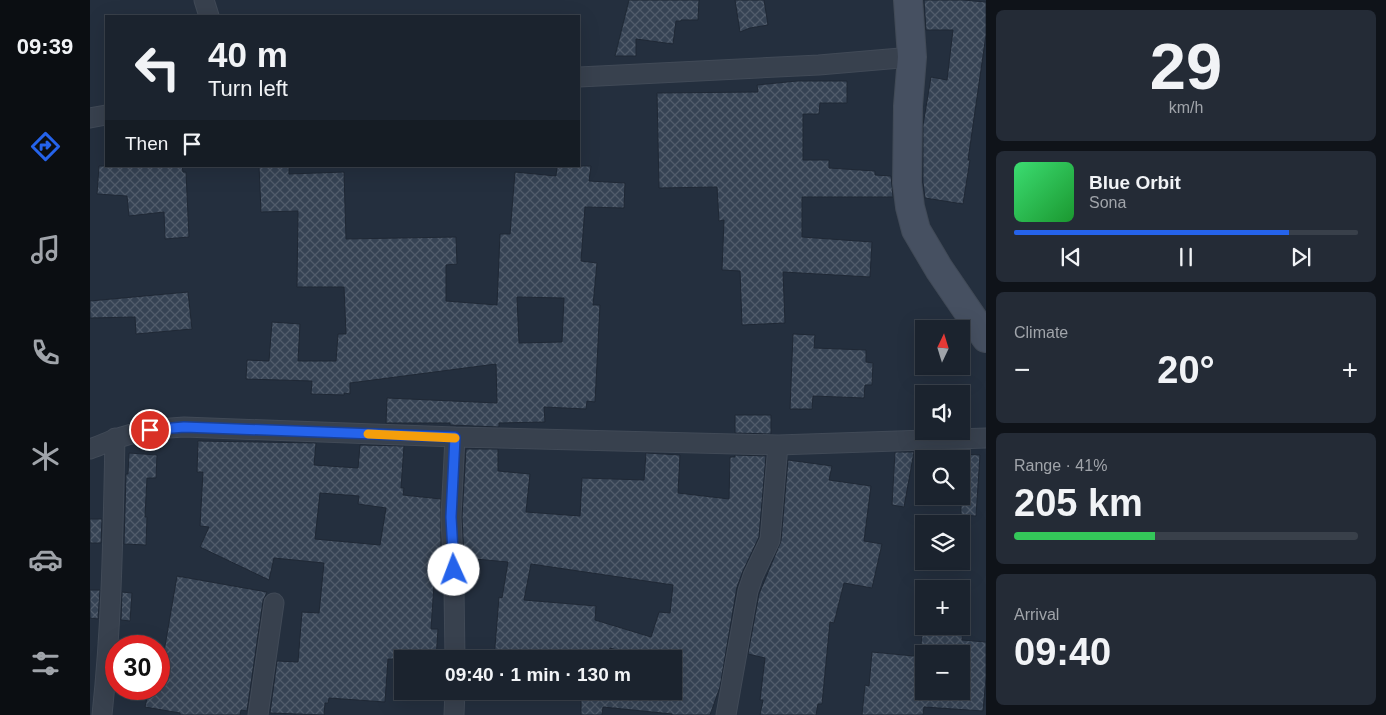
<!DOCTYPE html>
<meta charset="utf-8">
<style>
:root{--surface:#1b232e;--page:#242b36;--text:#f1f3f6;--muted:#a0a4aa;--line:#39404a;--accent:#2563eb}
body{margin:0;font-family:Arial,sans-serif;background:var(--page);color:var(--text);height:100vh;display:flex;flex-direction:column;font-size:19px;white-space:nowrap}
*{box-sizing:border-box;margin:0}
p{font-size:16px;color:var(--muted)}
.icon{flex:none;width:28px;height:28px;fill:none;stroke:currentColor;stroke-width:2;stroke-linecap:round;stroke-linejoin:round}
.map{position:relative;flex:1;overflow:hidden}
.details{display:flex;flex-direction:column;gap:10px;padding:10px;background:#0f1319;width:400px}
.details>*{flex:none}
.hud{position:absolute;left:15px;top:15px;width:475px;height:152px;border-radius:0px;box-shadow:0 5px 20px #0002,0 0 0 1px var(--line);background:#1b232e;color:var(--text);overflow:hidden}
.needle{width:32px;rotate:4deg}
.controls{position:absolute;left:825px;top:320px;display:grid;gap:10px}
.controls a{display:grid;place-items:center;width:55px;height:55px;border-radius:0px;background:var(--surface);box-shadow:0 5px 20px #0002,0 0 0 1px var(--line);font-size:25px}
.speed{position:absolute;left:15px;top:635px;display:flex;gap:10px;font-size:25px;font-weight:700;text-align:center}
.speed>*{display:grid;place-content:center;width:65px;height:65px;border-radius:50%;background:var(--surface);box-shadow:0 5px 20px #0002,0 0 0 1px var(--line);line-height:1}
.speed .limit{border:8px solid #d22;background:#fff;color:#111}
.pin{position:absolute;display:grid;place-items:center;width:42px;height:42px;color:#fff;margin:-21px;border:2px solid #fff;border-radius:50%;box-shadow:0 1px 5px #0007}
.me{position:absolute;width:55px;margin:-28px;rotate:358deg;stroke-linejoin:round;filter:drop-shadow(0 0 4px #0008)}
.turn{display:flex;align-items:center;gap:18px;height:105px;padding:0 20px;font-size:22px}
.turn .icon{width:65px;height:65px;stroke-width:2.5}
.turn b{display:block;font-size:35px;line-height:42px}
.then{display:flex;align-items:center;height:48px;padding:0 20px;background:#0003;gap:10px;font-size:19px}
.big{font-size:38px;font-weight:700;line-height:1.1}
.details .widget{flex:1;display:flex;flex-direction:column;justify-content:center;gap:8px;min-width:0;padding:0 18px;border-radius:8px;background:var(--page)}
.details .dial{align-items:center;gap:0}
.dial b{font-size:65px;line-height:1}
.song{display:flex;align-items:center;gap:15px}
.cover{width:60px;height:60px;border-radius:8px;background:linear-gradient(135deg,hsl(140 70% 55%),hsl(130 70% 35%))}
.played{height:5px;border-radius:2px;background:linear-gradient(90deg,var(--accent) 80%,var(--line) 80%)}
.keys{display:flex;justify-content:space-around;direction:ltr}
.heat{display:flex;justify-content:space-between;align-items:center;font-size:28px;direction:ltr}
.charge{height:8px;border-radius:4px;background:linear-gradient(90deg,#34c759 41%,var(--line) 0)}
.trip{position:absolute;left:304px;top:650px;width:288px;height:50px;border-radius:0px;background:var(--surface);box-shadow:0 5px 20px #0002,0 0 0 1px var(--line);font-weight:700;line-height:50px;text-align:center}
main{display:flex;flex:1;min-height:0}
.dock{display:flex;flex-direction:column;width:90px;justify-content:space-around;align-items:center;background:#0b0e12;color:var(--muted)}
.dock .icon{width:35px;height:35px}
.dock .on{color:var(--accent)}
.dock b{font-size:22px;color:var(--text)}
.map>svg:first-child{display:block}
.building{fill:url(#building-cross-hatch);stroke:#1f2835;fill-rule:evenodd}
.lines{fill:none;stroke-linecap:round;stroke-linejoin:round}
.street-casing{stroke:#414a57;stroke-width:21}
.secondary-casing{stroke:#414a57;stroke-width:30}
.street{stroke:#38414e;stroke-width:19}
.secondary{stroke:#465061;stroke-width:28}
.route-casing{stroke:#184099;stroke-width:12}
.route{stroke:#2563eb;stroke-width:9}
.slow{stroke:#f59e0b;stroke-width:9}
</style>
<main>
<nav class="dock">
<b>09:39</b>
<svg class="icon on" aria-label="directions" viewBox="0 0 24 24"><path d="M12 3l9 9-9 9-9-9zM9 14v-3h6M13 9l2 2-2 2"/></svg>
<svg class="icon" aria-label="music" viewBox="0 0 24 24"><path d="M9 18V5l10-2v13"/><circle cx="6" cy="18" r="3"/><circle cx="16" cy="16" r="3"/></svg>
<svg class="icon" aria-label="phone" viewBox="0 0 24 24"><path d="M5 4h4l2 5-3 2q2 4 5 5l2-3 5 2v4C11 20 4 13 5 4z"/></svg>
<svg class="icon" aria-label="climate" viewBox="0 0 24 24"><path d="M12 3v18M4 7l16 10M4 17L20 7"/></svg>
<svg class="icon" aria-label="car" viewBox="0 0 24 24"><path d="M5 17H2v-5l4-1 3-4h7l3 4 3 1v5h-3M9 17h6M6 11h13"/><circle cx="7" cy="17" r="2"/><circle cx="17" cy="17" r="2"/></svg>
<svg class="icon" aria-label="filters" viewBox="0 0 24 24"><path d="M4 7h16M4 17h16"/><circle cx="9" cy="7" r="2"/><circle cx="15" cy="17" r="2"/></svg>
</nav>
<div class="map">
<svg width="896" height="715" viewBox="0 0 896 715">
<defs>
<pattern id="building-cross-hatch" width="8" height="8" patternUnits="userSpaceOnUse" patternTransform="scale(1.25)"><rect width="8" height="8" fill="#364354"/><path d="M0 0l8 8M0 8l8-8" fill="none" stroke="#515c6b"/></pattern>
</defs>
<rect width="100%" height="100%" fill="#242f3e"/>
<path class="building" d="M539,0H609L608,20H591V21H586L583,44L546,39V56H525Z
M645,0H674L678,25L660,28L650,32Z
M834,0H873L896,2V35L878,160H880L873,204L835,198L833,182V125L841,77L857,80L863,30H836Z
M707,81H757V103H730L729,114H713V160H739V168L785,171V175L801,176L803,197H712V237L782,242L780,277L693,272L695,323L652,325L650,271L632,270L634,220L629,221L627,187L569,188L567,93L668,92L667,85Z
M9,166H92L93,172H96L99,237L75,239L74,212L39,216L37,196L7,194Z
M169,166H199V174L254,172L256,239L366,237L367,264L356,265V301L407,305L410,234H420L425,172L466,176L467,166H501L499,181L535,183L534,208L495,207L491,261L507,263L503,305H510L505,402L497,401L496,409L454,407L455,422L409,423V427L360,425V423H296L297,398L407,403L406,364L260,383V394L254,393V395L221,394L222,381L156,379L157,360L179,361L182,322L210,324L208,361H246L248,334H256L254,287H207L208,211L171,212ZM427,297L474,298L472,342L429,343Z
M98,292L102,329L46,334L45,317L0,318V301Z
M703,334L725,335L724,348L776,350V362L783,363L782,385H775L774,398L723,396L722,409H700Z
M645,415H681V434L645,433Z
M108,441L226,443L224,465L268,468L270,445L314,446L311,488H314L313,495L351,499V556L346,555L341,629H348L346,659H298L295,702L239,698L238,703H235L234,715L180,713L187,661L208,662L212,612L229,613L234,563L184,558L179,580L110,547L119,527L110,526L113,472H107ZM230,493L269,496L268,504L296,508L290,545L225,539Z
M376,449H408V471L440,474L436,512L490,516L492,478L554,480L556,453L590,455L588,493L639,499L640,457H645V455L676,456L669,537L653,571L647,587L630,687L620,715H582V714L513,707L512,715H491V694L430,693V691H582V659H557L520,648L518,659H404L409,597L412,598L418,562L374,558L372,517ZM441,564L583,585L580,613L569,612L561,637L505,620L506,606L434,600Z
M805,452H824L814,507L802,505Z
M39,453L67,455L66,478H57L55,517H57L56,545L34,544L36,474H38Z
M871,454L890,455L886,516L871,515Z
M698,460L742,466L739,480L781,486L774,541L792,544L782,588L754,583L744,623L740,622L732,704H728L726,715H670L673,700H670L675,658L658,654L669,594L691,541Z
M0,519H12L11,543H0Z
M87,576L177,592L173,601L157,711L151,710L150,715H90V713L55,707L59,689H69V681Z
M0,590H10L8,619L0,618Z
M32,592L42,593L40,621L31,620Z
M833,626H873L872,640L896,642V678L893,711L834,707L833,715H772L775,685L779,686L782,652L834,657V691H871V645L870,654H830Z"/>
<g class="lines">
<g class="street-casing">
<path id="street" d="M114,0L119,16
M489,77L729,65L822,57
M0,118L16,115
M0,449C9,446 17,442 25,439C48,431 71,428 94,427L365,437L688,445L896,438
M365,659L364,588L361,517L365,437
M12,715C22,623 23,531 25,438
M168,715L184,603
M364,715L365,691
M636,715L658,591L663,576L680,540L688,445"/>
</g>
<g class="secondary-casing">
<path id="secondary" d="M818,0L822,57L818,106L817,183L820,207L826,230L849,269L896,338"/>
</g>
<use href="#street" class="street"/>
<use href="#secondary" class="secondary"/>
</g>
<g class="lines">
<g class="route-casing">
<path id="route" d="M60,430L94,427L365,437L361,517L364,570"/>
</g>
<use href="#route" class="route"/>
<path class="slow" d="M278,434L365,438"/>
</g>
</svg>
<div class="controls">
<a><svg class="needle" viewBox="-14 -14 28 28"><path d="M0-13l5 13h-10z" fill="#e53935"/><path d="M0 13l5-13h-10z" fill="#a0a4aa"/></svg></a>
<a><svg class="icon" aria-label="sound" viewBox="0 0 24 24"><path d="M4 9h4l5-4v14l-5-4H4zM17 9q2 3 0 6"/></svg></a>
<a><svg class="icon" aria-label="search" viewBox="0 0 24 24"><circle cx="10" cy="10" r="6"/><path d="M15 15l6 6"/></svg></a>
<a><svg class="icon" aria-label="layers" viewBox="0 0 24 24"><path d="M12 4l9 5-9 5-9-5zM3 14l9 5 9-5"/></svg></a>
<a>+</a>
<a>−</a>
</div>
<div class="speed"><div class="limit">30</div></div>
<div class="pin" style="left:60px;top:430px;background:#d93025"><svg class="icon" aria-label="arrive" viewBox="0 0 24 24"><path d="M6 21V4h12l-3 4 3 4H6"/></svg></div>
<svg class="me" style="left:364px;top:570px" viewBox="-20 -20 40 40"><circle r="19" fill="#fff"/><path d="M0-13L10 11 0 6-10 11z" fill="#2563eb"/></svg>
<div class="trip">09:40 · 1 min · 130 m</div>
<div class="hud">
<div class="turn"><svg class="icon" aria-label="left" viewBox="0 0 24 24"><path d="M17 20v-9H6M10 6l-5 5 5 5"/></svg><div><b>40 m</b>Turn left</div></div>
<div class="then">Then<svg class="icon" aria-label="arrive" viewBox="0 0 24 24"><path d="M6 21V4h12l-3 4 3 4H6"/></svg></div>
</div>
</div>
<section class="details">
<div class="widget dial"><b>29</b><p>km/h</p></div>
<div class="widget">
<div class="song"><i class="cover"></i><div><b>Blue Orbit</b><p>Sona</p></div></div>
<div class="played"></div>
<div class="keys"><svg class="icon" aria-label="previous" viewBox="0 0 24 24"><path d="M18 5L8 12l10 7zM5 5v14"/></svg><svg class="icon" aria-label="pause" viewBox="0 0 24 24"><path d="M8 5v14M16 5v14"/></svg><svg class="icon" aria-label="next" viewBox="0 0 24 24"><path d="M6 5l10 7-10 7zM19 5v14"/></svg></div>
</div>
<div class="widget"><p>Climate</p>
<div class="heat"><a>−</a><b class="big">20°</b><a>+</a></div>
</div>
<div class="widget"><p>Range · 41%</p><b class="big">205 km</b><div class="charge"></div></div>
<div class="widget"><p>Arrival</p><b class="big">09:40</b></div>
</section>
</main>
